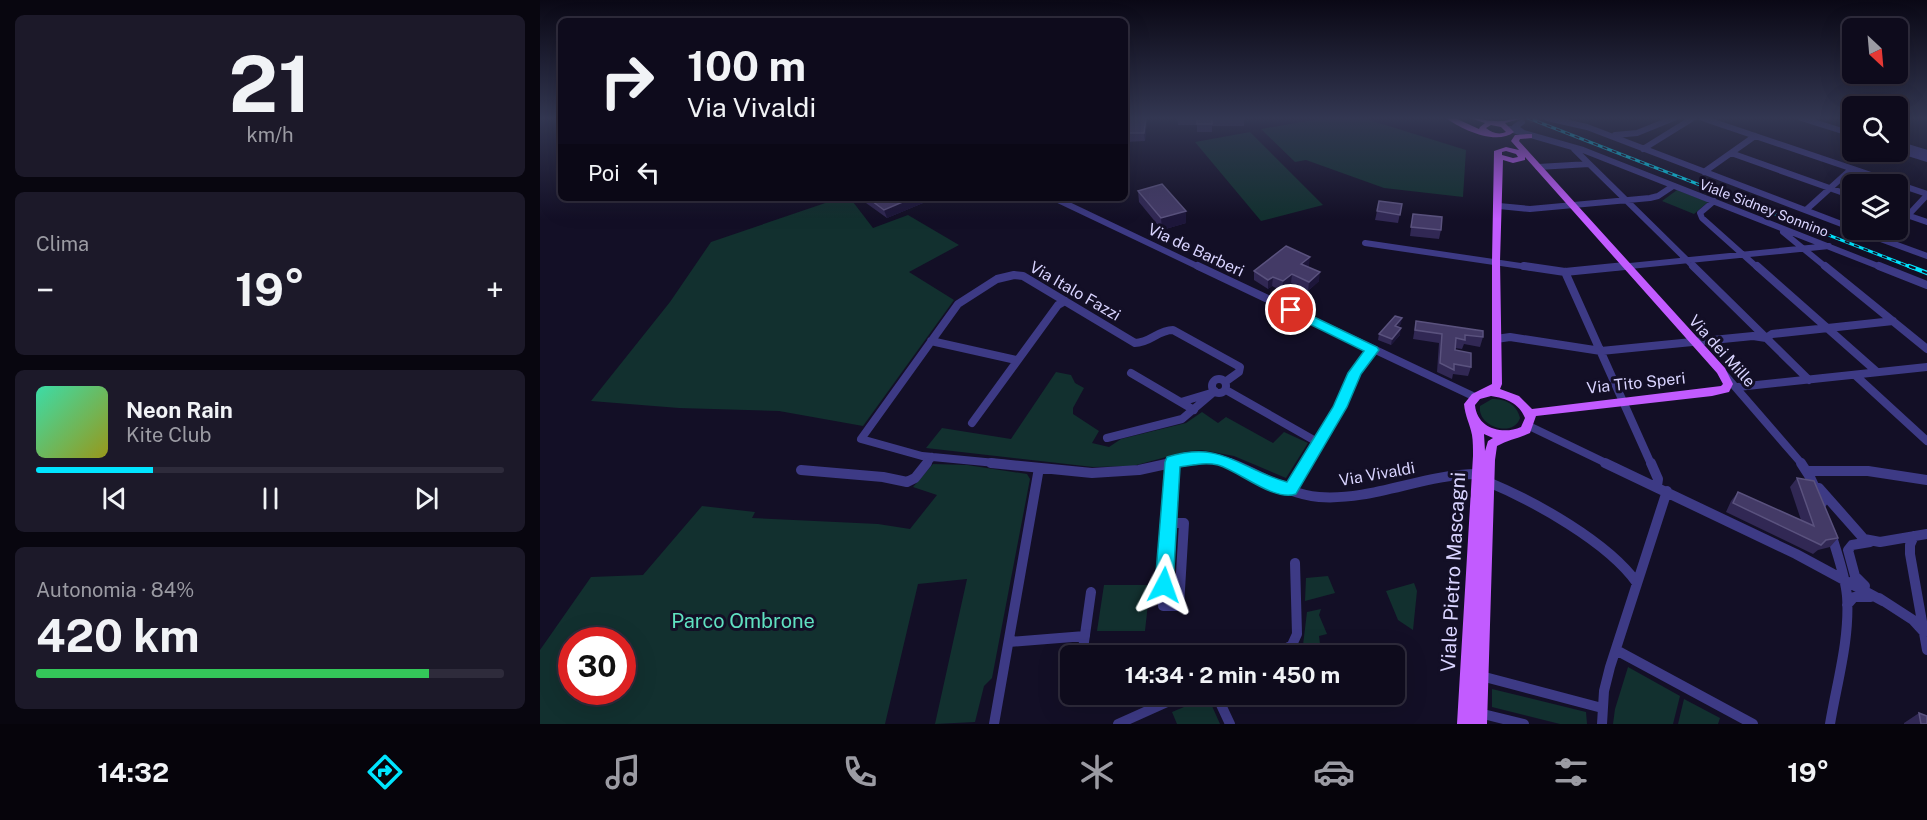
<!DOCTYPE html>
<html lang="it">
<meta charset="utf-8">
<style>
:root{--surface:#0e0b1c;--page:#1c1929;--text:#f1f3f6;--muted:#9b9ba3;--line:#2e2b3b;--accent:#00e5ff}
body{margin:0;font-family:"Public Sans",sans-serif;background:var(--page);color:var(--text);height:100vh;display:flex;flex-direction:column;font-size:22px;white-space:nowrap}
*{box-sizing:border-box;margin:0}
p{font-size:20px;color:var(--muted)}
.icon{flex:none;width:33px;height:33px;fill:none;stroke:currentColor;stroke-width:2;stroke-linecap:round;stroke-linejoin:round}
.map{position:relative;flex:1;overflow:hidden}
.drawer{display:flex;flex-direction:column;gap:15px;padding:15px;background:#08060f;width:540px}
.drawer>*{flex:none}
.banner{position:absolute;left:18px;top:18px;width:570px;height:183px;border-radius:9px;box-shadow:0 6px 24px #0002,0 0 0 2px var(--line);background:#0e0b1c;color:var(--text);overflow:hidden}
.needle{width:39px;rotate:154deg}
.buttons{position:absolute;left:1302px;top:18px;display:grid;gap:12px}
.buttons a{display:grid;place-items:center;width:66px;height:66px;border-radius:9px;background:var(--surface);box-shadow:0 6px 24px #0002,0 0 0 2px var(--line);font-size:30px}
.speed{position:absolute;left:18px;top:627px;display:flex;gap:12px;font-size:30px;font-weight:700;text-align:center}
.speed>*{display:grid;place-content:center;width:78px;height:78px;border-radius:50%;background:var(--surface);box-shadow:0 6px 24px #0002,0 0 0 2px var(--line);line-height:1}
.speed .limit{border:9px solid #d22;background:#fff;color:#111}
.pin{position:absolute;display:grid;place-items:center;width:51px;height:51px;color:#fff;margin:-26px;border:3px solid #fff;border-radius:50%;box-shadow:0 2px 6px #0007}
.me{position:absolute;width:66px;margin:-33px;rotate:4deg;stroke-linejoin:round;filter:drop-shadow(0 0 4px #0008)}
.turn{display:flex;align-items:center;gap:21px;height:126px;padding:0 30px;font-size:27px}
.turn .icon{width:78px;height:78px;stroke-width:2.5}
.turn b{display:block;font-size:42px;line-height:51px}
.then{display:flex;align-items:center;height:57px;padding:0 30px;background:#0003;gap:12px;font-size:22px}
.big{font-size:45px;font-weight:700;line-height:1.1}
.drawer .tile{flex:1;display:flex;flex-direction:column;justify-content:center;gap:9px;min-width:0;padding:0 21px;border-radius:9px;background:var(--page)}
.drawer .dial{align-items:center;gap:0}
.dial b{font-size:78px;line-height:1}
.song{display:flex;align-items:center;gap:18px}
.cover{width:72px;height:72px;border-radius:9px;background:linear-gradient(135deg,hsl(160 70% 55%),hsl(60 70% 35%))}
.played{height:6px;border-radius:3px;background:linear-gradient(90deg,var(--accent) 25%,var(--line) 25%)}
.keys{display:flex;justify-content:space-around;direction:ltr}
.heat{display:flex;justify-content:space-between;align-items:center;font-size:33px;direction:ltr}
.charge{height:9px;border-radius:4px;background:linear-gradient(90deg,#34c759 84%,var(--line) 0)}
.trip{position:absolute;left:520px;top:645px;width:345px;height:60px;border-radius:9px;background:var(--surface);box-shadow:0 6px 24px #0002,0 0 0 2px var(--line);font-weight:700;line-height:60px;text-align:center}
.menu{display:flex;height:96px;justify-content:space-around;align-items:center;background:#06040b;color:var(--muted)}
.menu .icon{width:42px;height:42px}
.menu .current{color:var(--accent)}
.menu b{font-size:27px;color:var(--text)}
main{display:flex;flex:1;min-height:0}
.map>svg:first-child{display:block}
.green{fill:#12302f;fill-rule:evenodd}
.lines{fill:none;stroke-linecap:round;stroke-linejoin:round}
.major-tunnel{stroke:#312d47;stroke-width:8;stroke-dasharray:8 4;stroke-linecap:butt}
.minor-far2{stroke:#3d3a85;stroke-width:6}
.minor-far1{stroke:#3d3a85;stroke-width:8}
.minor{stroke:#3d3a85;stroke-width:10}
.major{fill:#c25bff;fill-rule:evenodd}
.rail-far1-casing{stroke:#00e5ff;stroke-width:3}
.rail-casing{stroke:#00e5ff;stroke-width:4.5}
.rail-far1{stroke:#130f26;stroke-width:1.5;stroke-dasharray:5;stroke-linecap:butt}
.rail{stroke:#130f26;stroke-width:2;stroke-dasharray:7;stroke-linecap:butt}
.wall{fill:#312854}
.shaded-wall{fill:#1d163a}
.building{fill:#433a66;stroke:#5a527e;stroke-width:1.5}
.route{fill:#00e5ff;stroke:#0095a6;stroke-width:1.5}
.labels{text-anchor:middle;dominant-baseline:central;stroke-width:6;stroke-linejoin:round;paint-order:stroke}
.far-street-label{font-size:14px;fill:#d9d4ff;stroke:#130f26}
.street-label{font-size:16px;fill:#d9d4ff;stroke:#130f26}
.near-street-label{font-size:20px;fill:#d9d4ff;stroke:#130f26}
.near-park-label{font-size:20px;fill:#5fe0c0;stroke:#130f26}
</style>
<main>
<section class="drawer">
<div class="tile dial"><b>21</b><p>km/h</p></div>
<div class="tile"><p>Clima</p>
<div class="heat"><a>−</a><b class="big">19°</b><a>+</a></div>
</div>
<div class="tile">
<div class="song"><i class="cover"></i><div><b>Neon Rain</b><p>Kite Club</p></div></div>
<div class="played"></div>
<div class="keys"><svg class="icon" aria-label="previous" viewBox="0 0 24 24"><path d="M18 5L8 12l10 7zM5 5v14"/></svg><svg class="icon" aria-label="pause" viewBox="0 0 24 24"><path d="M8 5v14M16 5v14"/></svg><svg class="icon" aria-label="next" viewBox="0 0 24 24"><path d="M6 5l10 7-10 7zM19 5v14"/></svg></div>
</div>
<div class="tile"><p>Autonomia · 84%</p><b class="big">420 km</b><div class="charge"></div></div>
</section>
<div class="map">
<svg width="1387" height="724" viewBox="0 0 1387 724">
<rect width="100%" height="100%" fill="#130f26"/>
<path class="green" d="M785,118H823L926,150L923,197L844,188L766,160L755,162L721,129Z
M710,132L783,205L721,221L655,142Z
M1137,190L1168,202L1154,214L1122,201Z
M300,198H310L333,228L368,215L419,245L369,272L414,300L323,426L239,411L139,408L51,401L130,302L171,242Z
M516,372L531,375L535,383L544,388L533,408V414L559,431L552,443L569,447L581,439L646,423L662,412L678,423L686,417L733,443L744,432L768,443L746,478L694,456L662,450L648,451L593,466L553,467L386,448L402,428L471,439Z
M952,399C965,399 977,404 980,418C974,438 937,427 940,406Z
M393,464L427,465L487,474L490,479L452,678L444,686L435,722L395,724L427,579L378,584L345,724H0V650L51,577L103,575L162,506L215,512L212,518L338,524L370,529L397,495L373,487ZM32,640H82V692H32Z
M788,576L795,593L765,601L766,578Z
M874,583L877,591L873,630L858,620L846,591Z
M564,585H610L605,631H557Z
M781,609L779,615L787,634L779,636L780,644L763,645L767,612Z
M1088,667L1140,696L1133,724H1073L1075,709Z
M952,689L1046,712L1047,724H1020L952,707Z
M668,697L680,724H637L632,712Z
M1144,699L1180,718L1178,724H1138Z"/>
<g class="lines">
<path class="major-tunnel" d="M989,120L993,118"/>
<path class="minor-far2" d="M1007,118L1047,127L1312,228
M1162,118L1387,194
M1261,118L1312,134
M982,122L975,127L982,132
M970,129L1043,150L1343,268
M1075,135L1097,133L1134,118
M1358,144L1387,153
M1034,149L1155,268
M1103,149L1153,118
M1358,150L1387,159
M1191,153L1312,196
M998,167L1049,164
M1164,172L1215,136
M514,198L661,268
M1174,201L1160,213L1162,218L1218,268
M959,206L990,209L1110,198L1118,196L1133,186
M1266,210L1308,172L1316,171
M1358,212L1387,222
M1358,226L1387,195
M1316,230L1387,256
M1243,232L1287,268
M825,243L994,268
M1070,268L1289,246"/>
<path class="minor-far1" d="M658,266L935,397
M984,266L1025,272L1085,266
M1153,266L1269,380
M1217,266L1337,372
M1285,266L1387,349
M1339,266L1387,285
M1025,272L1111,464
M956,339L970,337L1061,351L1213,336L1226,338L1232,334L1353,321
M391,341L476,360
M591,373L654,410
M1184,374L1262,464
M1315,375L1387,441
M672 386a7 7 0 1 1 14 0a7 7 0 1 1-14 0Z
M1198,387L1387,367
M686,390L779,443
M641,402L671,393
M432,423L518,305L525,301
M989,426L1068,464
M567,438L642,419L675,391
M386,464L392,457
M466,464L382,456L321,439L418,304L457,279L474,275L483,276L595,343C610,343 618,330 633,330L700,367L699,372L685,382
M624,464C650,459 669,456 694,464
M633,464V462
M765,464L800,407L814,373L832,350"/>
<path class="minor" d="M451,463L552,473L599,470L631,463
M690,463C720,474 746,494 779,497C833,501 884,474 937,474
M1065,463L1256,554L1343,601
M1111,463L1118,479L1117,486
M1261,463L1270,477L1282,503
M261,470L343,477L367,482L375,478L387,463
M1268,471H1328L1387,480
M948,482C994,501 1068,542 1097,583
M1279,488L1324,539L1340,542L1387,534
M750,490L766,463
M629,523H644L639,606H623L633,463
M1374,536L1370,545V554L1387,650
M1325,586L1315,576L1308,550L1312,545L1330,542
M1339,598L1373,620L1384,632L1387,631
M1307,605L1314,597H1331
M469,642L545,636
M1076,650L1213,724
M542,656L551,592
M733,656L752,645L757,634L755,563
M941,676L1062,708
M676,694L690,724
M939,713L984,724
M454,724L499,468
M578,724L645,694
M1062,724L1064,691L1070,667L1127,491
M1290,724C1297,682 1310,639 1307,596C1305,574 1297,554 1291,533"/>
<path class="major" d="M906,118H915L939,129L940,127L945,123L930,118C938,118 946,121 955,121C963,122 975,118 984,118L965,123L974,132C956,146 921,129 906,118ZM951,125L961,127L966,132C959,135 952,133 946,128Z
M989,134H992V138L980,139L979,141L1185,368L1193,384L1189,392L1172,396L996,416L990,433C979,438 968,440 957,446L955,460L947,724H917L933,456C933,449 933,441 932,435C930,424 925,416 924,404L932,394L952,384V261L954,151L966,147L979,150L971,141L975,135ZM966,151L976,154L978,157L973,158L962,155V152ZM985,157L1177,373L1183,384L1181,386L992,409L979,396L960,389L962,384L960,261L963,160L973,163L985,160ZM951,396C966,398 979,403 985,418L981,427C963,435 937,429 935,405L940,399ZM944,434L953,438L948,441L945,451Z"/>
<g class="rail-far1-casing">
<path id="rail-far1" d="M988,118L1373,268"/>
</g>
<g class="rail-casing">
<path id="rail" d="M1369,266L1387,273"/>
</g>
<use href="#rail-far1" class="rail-far1"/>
<use href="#rail" class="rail"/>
</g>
<path class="wall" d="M585,118H607L605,141L585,142Z
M637,118H704V126H672V132H657V125H638Z
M598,191L646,211V223L622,230L599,202Z
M319,198H395L347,218Z
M862,204L858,223L835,220L837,211Z
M873,214L901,230L899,239L870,236Z
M769,266L767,267L779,281L768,291L751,283L742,291L732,286L728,289L714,280V271Z
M876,321L943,337L940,347L924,344L922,349L915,348V350L931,367L928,376L913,374L912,379L897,372L899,343L873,339Z
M861,324L858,327L860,335L851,345L838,340L839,334Z
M1257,478L1298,538L1290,547L1278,550L1273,554L1186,512L1191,501L1198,492L1261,520L1250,487Z
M1379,713L1387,724H1364V723Z"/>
<path class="shaded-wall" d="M606,118H607L605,141L604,133Z
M372,198H395L347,218L344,210Z
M646,211V223L622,230L621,218Z
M770,257L769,266L760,273L761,264Z
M780,272L779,281L768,291L769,282Z
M752,274L751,283L742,291L743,281Z
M733,277L732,286L728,289V280Z
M862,318L861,324L854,332L855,326Z
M861,328L860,335L851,345L852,339Z"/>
<path class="building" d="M585,118H606L604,133H585Z
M657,118H704H672V124H657Z
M622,184L646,211L621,218L598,191Z
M328,198H372L344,210Z
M839,201L862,204L860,215L837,211Z
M873,214L902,217L901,230L871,227Z
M746,246L770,257L761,264L780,272L769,282L752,274L743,281L733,277L728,280L714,271Z
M855,316L862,318L855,326L861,328L852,339L839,334Z
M876,321L943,331V337L925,335V340L916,338L915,350L931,353V367L914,364V370L900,363L902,334L875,330Z
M1257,478L1274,481L1298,538L1286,540L1281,545L1193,503L1198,492L1274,526Z
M1379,713L1387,716V724H1381Z"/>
<linearGradient id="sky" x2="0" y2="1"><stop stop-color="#0a0815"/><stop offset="0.54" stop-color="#333752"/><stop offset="1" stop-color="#333752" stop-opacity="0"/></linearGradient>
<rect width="1387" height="219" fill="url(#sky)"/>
<path class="route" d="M751,306L837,347L839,350L821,374L807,407L756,494C734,502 699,471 678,465C665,462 653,465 640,467L633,585L630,591L624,593L618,591L615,585L625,462L627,457C683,440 699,469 747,482L793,407L808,373L824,351L747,313L745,310Z"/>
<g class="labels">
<g class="far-street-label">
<text transform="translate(1224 208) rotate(21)">Viale Sidney Sonnino</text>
</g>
<g class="street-label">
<text transform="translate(656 250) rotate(25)">Via de Barberi</text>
<text transform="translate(535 291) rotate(30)">Via Italo Fazzi</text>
<text transform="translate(1182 351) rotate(48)">Via dei Mille</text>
<text transform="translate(1096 383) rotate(-6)">Via Tito Speri</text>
<text transform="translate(837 474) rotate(-10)">Via Vivaldi</text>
</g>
<g class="near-street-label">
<text transform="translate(913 572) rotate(-87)">Viale Pietro Mascagni</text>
</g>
<g class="near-park-label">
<text x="203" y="621">Parco Ombrone</text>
</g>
</g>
</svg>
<div class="buttons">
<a><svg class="needle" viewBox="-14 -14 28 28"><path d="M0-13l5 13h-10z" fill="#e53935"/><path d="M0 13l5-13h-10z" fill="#9b9ba3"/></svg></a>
<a><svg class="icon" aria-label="search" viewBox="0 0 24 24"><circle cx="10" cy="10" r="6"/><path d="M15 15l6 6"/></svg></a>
<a><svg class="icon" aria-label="layers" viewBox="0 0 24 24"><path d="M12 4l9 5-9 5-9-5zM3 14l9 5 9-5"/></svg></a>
</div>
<div class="speed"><div class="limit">30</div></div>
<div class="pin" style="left:751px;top:310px;background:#d93025"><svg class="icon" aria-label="arrive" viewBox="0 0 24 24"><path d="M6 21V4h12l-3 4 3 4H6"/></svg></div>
<svg class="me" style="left:624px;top:585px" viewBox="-20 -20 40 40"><path d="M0-17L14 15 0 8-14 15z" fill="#00e5ff" stroke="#fff" stroke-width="4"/></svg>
<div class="trip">14:34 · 2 min · 450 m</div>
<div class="banner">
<div class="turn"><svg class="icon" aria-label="right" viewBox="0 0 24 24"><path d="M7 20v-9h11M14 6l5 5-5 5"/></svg><div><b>100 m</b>Via Vivaldi</div></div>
<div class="then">Poi<svg class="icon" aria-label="left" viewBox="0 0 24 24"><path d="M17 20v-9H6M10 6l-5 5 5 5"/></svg></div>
</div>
</div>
</main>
<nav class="menu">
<b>14:32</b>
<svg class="icon current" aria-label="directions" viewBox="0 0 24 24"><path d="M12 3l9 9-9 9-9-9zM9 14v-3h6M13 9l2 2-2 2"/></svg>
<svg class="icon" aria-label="music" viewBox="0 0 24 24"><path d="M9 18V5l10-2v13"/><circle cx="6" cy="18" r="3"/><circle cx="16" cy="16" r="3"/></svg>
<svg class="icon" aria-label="phone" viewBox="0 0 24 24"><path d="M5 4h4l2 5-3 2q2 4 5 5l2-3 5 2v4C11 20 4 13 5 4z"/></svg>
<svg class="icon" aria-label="climate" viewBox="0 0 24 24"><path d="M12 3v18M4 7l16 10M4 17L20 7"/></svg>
<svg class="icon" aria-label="car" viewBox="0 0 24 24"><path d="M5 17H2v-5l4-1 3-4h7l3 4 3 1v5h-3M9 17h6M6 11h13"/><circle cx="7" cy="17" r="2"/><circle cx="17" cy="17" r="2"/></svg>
<svg class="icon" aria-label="filters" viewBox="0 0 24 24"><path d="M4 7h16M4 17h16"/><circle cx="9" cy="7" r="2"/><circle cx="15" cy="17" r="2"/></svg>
<b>19°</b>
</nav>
